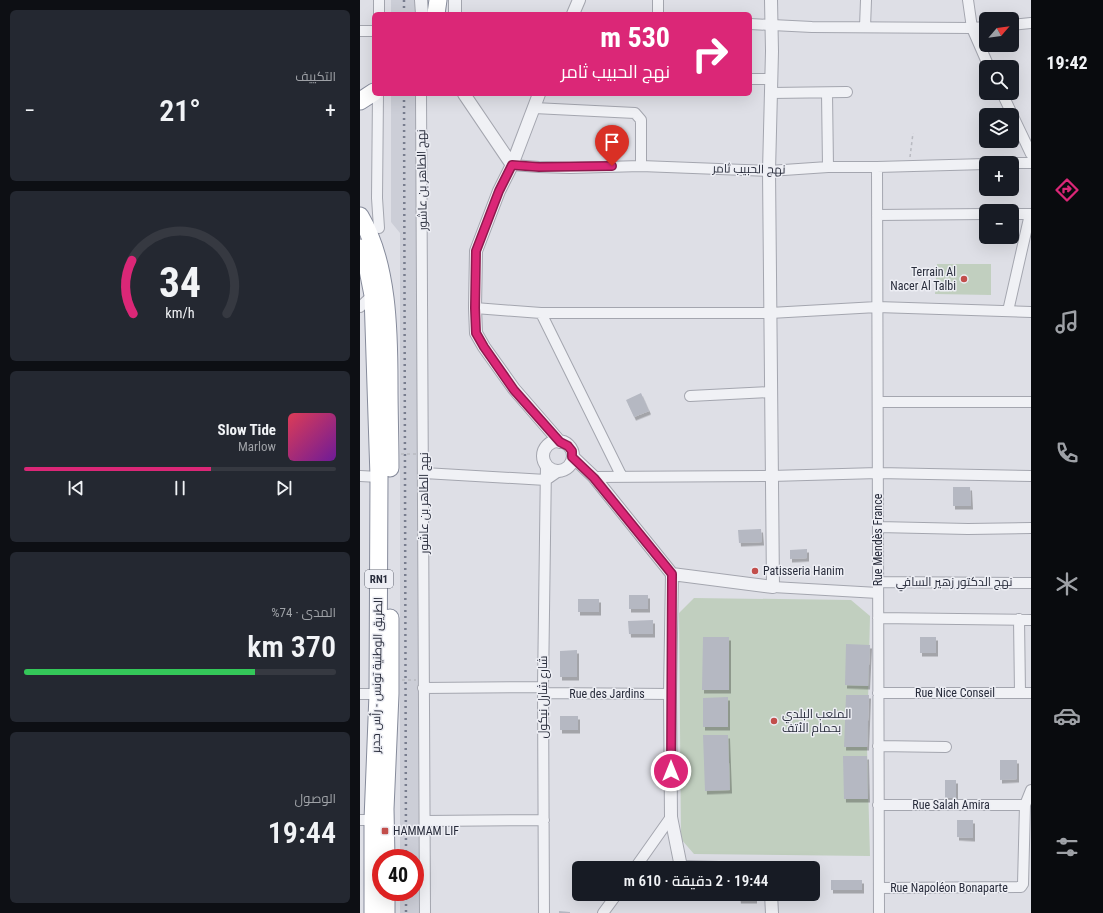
<!DOCTYPE html>
<html lang="ar">
<meta charset="utf-8">
<style>
:root{--surface:#171b24;--page:#242831;--text:#f1f3f6;--muted:#9ea1a6;--line:#363941;--accent:#db2777}
body{margin:0;font-family:"Roboto Condensed",Cairo,sans-serif;background:var(--page);color:var(--text);direction:rtl;height:100vh;display:flex;flex-direction:column;font-size:15px;white-space:nowrap}
*{box-sizing:border-box;margin:0}
p{font-size:13px;color:var(--muted)}
.icon{flex:none;width:22px;height:22px;fill:none;stroke:currentColor;stroke-width:2;stroke-linecap:round;stroke-linejoin:round}
.map{position:relative;flex:1;overflow:hidden;direction:ltr}
.panel{display:flex;flex-direction:column;gap:10px;padding:10px;background:#0d0f14;width:360px}
.panel>*{flex:none}
.guide{position:absolute;left:12px;top:12px;width:380px;height:84px;border-radius:6px;box-shadow:0 4px 16px #0002;direction:rtl;background:#db2777;color:#fff;overflow:hidden}
.needle{width:26px;rotate:62deg}
.fabs{position:absolute;left:619px;top:12px;display:grid;gap:8px}
.fabs a{display:grid;place-items:center;width:40px;height:40px;border-radius:6px;background:var(--surface);box-shadow:0 4px 16px #0002;font-size:20px}
.speed{position:absolute;left:12px;top:849px;display:flex;gap:8px;font-size:20px;font-weight:700;text-align:center}
.speed>*{display:grid;place-content:center;width:52px;height:52px;border-radius:50%;background:var(--surface);box-shadow:0 4px 16px #0002;line-height:1}
.speed .limit{border:6px solid #d22;background:#fff;color:#111}
.pin{position:absolute;display:grid;place-items:center;width:34px;height:34px;color:#fff;margin:-41px -17px;border-radius:50% 50% 50% 0;rotate:-45deg;box-shadow:0 0 4px #0007}
.pin .icon{rotate:45deg}
.me{position:absolute;width:44px;margin:-22px;rotate:0deg;stroke-linejoin:round;filter:drop-shadow(0 0 3px #0008)}
.turn{display:flex;align-items:center;gap:14px;height:84px;padding:0 16px;font-size:18px}
.turn .icon{width:52px;height:52px;stroke-width:2.5}
.turn b{display:block;font-size:28px;line-height:34px}
.big{font-size:30px;font-weight:600;line-height:1.1}
.panel .card{flex:1;display:flex;flex-direction:column;justify-content:center;gap:6px;min-width:0;padding:0 14px;border-radius:6px;background:var(--page)}
.panel .dial{align-items:center;gap:0}
.dial svg{height:104px;overflow:visible;fill:none;stroke:var(--line);stroke-width:7;stroke-linecap:round;text-anchor:middle}
.dial text{fill:var(--text);stroke:none}
.song{display:flex;align-items:center;gap:12px}
.cover{width:48px;height:48px;border-radius:6px;background:linear-gradient(135deg,hsl(350 70% 55%),hsl(280 70% 35%))}
.played{height:4px;border-radius:2px;background:linear-gradient(90deg,var(--accent) 60%,var(--line) 60%)}
.keys{display:flex;justify-content:space-around;direction:ltr}
.heat{display:flex;justify-content:space-between;align-items:center;font-size:22px;direction:ltr}
.charge{height:6px;border-radius:3px;background:linear-gradient(90deg,#34c759 74%,var(--line) 0)}
.trip{position:absolute;left:212px;top:861px;width:248px;height:40px;border-radius:6px;background:var(--surface);box-shadow:0 4px 16px #0002;font-weight:600;line-height:40px;text-align:center;direction:rtl}
main{display:flex;flex:1;min-height:0}
.menu{display:flex;flex-direction:column;width:72px;justify-content:space-around;align-items:center;background:#090b0e;color:var(--muted)}
.menu .icon{width:28px;height:28px}
.menu .on{color:var(--accent)}
.menu b{font-size:18px;color:var(--text)}
.map>svg:first-child{display:block}
.built{fill:#ccced7}
.green{fill:#c1cfbf}
.building{fill:#b5b8c2;filter:url(#shadow)}
.lines{fill:none;stroke-linecap:round;stroke-linejoin:round}
.minor-casing{stroke:#a4a6af;stroke-width:12}
.tertiary-casing{stroke:#a4a6af;stroke-width:14}
.trunk-casing{stroke:#868b9b;stroke-width:19}
.path{stroke:#b8bac1;stroke-width:1.5;stroke-dasharray:3 3;stroke-linecap:butt}
.minor{stroke:#f0f1f5;stroke-width:10}
.tertiary{stroke:#f0f1f5;stroke-width:12}
.trunk{stroke:#fff;stroke-width:17}
.rail{stroke:#787d8e;stroke-width:2.5;stroke-dasharray:2 4;stroke-linecap:butt}
.path-bridge{stroke:#b8bac1;stroke-width:1.5;stroke-dasharray:3 3;stroke-linecap:butt}
.route-casing{stroke:#8e194d;stroke-width:10}
.route{stroke:#db2777;stroke-width:7}
.poi-dot{fill:#c24e4b;stroke:#edeef4;stroke-width:1.5}
.labels{text-anchor:middle;dominant-baseline:central;stroke-width:3;stroke-linejoin:round;paint-order:stroke}
.shield{fill:#edeef4;stroke:#636672;stroke-width:1}
.shield-label{font-size:11px;font-weight:bold;fill:#282c3b}
.street-label{font-size:12px;fill:#282c3b;stroke:#edeef4}
.poi-label{font-size:12px;fill:#282c3b;stroke:#edeef4;text-anchor:start}
</style>
<main>
<nav class="menu">
<b>19:42</b>
<svg class="icon on" aria-label="directions" viewBox="0 0 24 24"><path d="M12 3l9 9-9 9-9-9zM9 14v-3h6M13 9l2 2-2 2"/></svg>
<svg class="icon" aria-label="music" viewBox="0 0 24 24"><path d="M9 18V5l10-2v13"/><circle cx="6" cy="18" r="3"/><circle cx="16" cy="16" r="3"/></svg>
<svg class="icon" aria-label="phone" viewBox="0 0 24 24"><path d="M5 4h4l2 5-3 2q2 4 5 5l2-3 5 2v4C11 20 4 13 5 4z"/></svg>
<svg class="icon" aria-label="climate" viewBox="0 0 24 24"><path d="M12 3v18M4 7l16 10M4 17L20 7"/></svg>
<svg class="icon" aria-label="car" viewBox="0 0 24 24"><path d="M5 17H2v-5l4-1 3-4h7l3 4 3 1v5h-3M9 17h6M6 11h13"/><circle cx="7" cy="17" r="2"/><circle cx="17" cy="17" r="2"/></svg>
<svg class="icon" aria-label="filters" viewBox="0 0 24 24"><path d="M4 7h16M4 17h16"/><circle cx="9" cy="7" r="2"/><circle cx="15" cy="17" r="2"/></svg>
</nav>
<div class="map">
<svg width="671" height="913" viewBox="0 0 671 913">
<defs>
<filter id="shadow"><feDropShadow dx="2" dy="3.5" stdDeviation="0" flood-color="#0004"/></filter>
</defs>
<rect width="100%" height="100%" fill="#dedfe6"/>
<path class="built" d="M31,0H58V14H31Z
M31,94H58L59,913H40V892H55V858H40V233L31,222Z"/>
<path class="green" d="M577,264H631V295L575,294Z
M334,598L491,600L510,616L507,747L510,856L334,854L321,839L319,613Z"/>
<path class="building" d="M281,393L289,411L274,417L266,400Z
M593,487H610L611,506H593Z
M401,529L402,542L379,543L378,530Z
M447,549V558L430,559V550Z
M269,595H288V609H269Z
M218,599H239V612H218Z
M293,620V634H269L268,621Z
M343,637H369V690H342Z
M560,637H576V653H560Z
M486,644L510,645L508,686L485,685Z
M217,650V677H200V651Z
M486,695H509L507,747H484Z
M368,697V727H343V698Z
M200,716H218V730H200Z
M343,735H368L370,790L345,791Z
M483,756H507L508,799H484Z
M640,760H657V779L640,780Z
M585,780H596V798H585Z
M597,820H613V838L597,837Z
M471,880H502V890H471Z
M378,894H395V900H379Z
M199,911L210,912V913H199Z"/>
<g class="lines">
<g class="minor-casing">
<path id="minor" d="M298,0V14
M608,0L612,28L629,67
M19,14V0
M390,24L452,27L612,28L626,27
M652,25L671,23
M505,27L506,0
M0,31H14
M390,79H411
M411,93L487,92
M467,93L468,167
M642,93L671,154
M18,94L17,198L19,228
M61,94C63,367 64,640 65,913
M174,108L275,113L281,120V166
M652,163H671
M152,165L179,167L210,168L281,166L409,171L468,167H517L626,164
M517,167L519,913
M652,214H671
M517,215L626,214
M0,307L13,295
M115,308L181,313H410L517,307L671,312
M648,311L670,214
M181,313L262,477
M330,396L411,392
M518,402H671
M64,473L186,480
M0,476L19,477
M234,477L411,476L518,473L671,476
M186,480L199,471
M518,527L608,529L671,528
M518,582L671,583
M413,587L518,593
M518,618L671,620
M659,619L660,693
M63,688L183,687
M183,693L310,694
M518,693H671
M0,694H22
M518,746L586,747
M518,805H665
M0,820H13
M65,821L184,820
M275,868L311,817
M301,868L321,867
M519,888L661,887L663,884L665,805L671,790
M184,913L183,687L186,464
M243,913L257,894"/>
</g>
<g class="tertiary-casing">
<path id="tertiary" d="M61,0L62,14
M95,14V0
M213,14L219,0
M104,94L152,165
M179,94L152,165L139,191L116,251L115,308L116,333L124,347L154,389L200,442
M183 456a15 15 0 1 1 30 0a15 15 0 1 1-30 0Z
M213,457L234,477L312,574L310,694L311,817L321,867L359,868
M312,574L413,587L409,171L412,51L411,0
M411,894L412,913"/>
</g>
<g class="trunk-casing">
<path id="trunk" d="M76,14L78,0
M0,101L14,92
M0,216C28,263 29,331 29,385C29,413 30,440 30,468
M0,248L7,265L13,295L19,477L18,694L13,820V913
M26,858L25,809L30,694V618
M26,892V913"/>
</g>
<path class="path" d="M550,157L553,133"/>
<use href="#minor" class="minor"/>
<use href="#tertiary" class="tertiary"/>
<use href="#trunk" class="trunk"/>
<path class="rail" d="M44,0V14
M44,94L46,858
M46,892V913"/>
<path class="path-bridge" d="M41,454H56
M42,680H56"/>
</g>
<g class="lines">
<g class="route-casing">
<path id="route" d="M252,166L179,167L152,165L139,191L116,251L115,308L116,333L124,347L154,390L200,442L208,446L212,451V457L234,478L312,574L311,771"/>
</g>
<use href="#route" class="route"/>
</g>
<g class="poi-dot">
<circle cx="604" cy="279" r="4"/>
<circle cx="395" cy="571" r="4"/>
<circle cx="414" cy="721" r="4"/>
<rect x="21" y="827" width="8" height="8" rx="2"/>
</g>
<g class="labels">
<rect class="shield" x="5" y="570" width="28" height="18" rx="3"/>
<g class="shield-label">
<text x="19" y="579">RN1</text>
</g>
<g class="street-label">
<text transform="translate(389 169) rotate(1)">نهج الحبيب ثامر</text>
<text transform="translate(62 180) rotate(-91)">نهج الطاهر بن عاشور</text>
<text transform="translate(64 503) rotate(-90)">نهج الطاهر بن عاشور</text>
<text transform="translate(518 540) rotate(-90)">Rue Mendès France</text>
<text x="594" y="582">نهج الدكتور زهير السافي</text>
<text transform="translate(17 675) rotate(-89)">الطريق الوطنية تونس - رأس جدير</text>
<text x="595" y="693">Rue Nice Conseil</text>
<text x="247" y="694">Rue des Jardins</text>
<text transform="translate(183 697) rotate(-90)">شارع شارل نيكول</text>
<text x="591" y="805">Rue Salah Amira</text>
<text x="589" y="888">Rue Napoléon Bonaparte</text>
</g>
<g class="poi-label">
<text x="596" y="272" text-anchor="end">Terrain Al<tspan x="596" dy="14">Nacer Al Talbi</tspan></text>
<text x="403" y="571">Patisseria Hanim</text>
<text x="422" y="714">الملعب البلدي<tspan x="422" dy="14">بحمام الأتف</tspan></text>
<text x="33" y="831">HAMMAM LIF</text>
</g>
</g>
</svg>
<div class="fabs">
<a><svg class="needle" viewBox="-14 -14 28 28"><path d="M0-13l5 13h-10z" fill="#e53935"/><path d="M0 13l5-13h-10z" fill="#9ea1a6"/></svg></a>
<a><svg class="icon" aria-label="search" viewBox="0 0 24 24"><circle cx="10" cy="10" r="6"/><path d="M15 15l6 6"/></svg></a>
<a><svg class="icon" aria-label="layers" viewBox="0 0 24 24"><path d="M12 4l9 5-9 5-9-5zM3 14l9 5 9-5"/></svg></a>
<a>+</a>
<a>−</a>
</div>
<div class="speed"><div class="limit">40</div></div>
<div class="pin" style="left:252px;top:166px;background:#d93025"><svg class="icon" aria-label="arrive" viewBox="0 0 24 24"><path d="M6 21V4h12l-3 4 3 4H6"/></svg></div>
<svg class="me" style="left:311px;top:771px" viewBox="-20 -20 40 40"><circle r="17" fill="#db2777" stroke="#fff" stroke-width="3"/><path d="M0-11L8 9 0 5-8 9z" fill="#fff"/></svg>
<div class="trip">19:44 · 2 دقيقة · 610 m</div>
<div class="guide">
<div class="turn"><svg class="icon" aria-label="right" viewBox="0 0 24 24"><path d="M7 20v-9h11M14 6l5 5-5 5"/></svg><div><b>530 m</b>نهج الحبيب ثامر</div></div>
</div>
</div>
<section class="panel">
<div class="card"><p>التكييف</p>
<div class="heat"><a>−</a><b class="big">21°</b><a>+</a></div>
</div>
<div class="card dial"><svg viewBox="0 0 100 80">
<path d="M14 69A42 42 0 1 1 86 69"/>
<path d="M14 69A42 42 0 0 1 13 28" stroke="#db2777"/>
<text x="50" y="56" font-size="32" font-weight="700">34</text>
<text x="50" y="72" font-size="11">km/h</text>
</svg></div>
<div class="card">
<div class="song"><i class="cover"></i><div><b>Slow Tide</b><p>Marlow</p></div></div>
<div class="played"></div>
<div class="keys"><svg class="icon" aria-label="previous" viewBox="0 0 24 24"><path d="M18 5L8 12l10 7zM5 5v14"/></svg><svg class="icon" aria-label="pause" viewBox="0 0 24 24"><path d="M8 5v14M16 5v14"/></svg><svg class="icon" aria-label="next" viewBox="0 0 24 24"><path d="M6 5l10 7-10 7zM19 5v14"/></svg></div>
</div>
<div class="card"><p>المدى · 74%</p><b class="big">370 km</b><div class="charge"></div></div>
<div class="card"><p>الوصول</p><b class="big">19:44</b></div>
</section>
</main>
